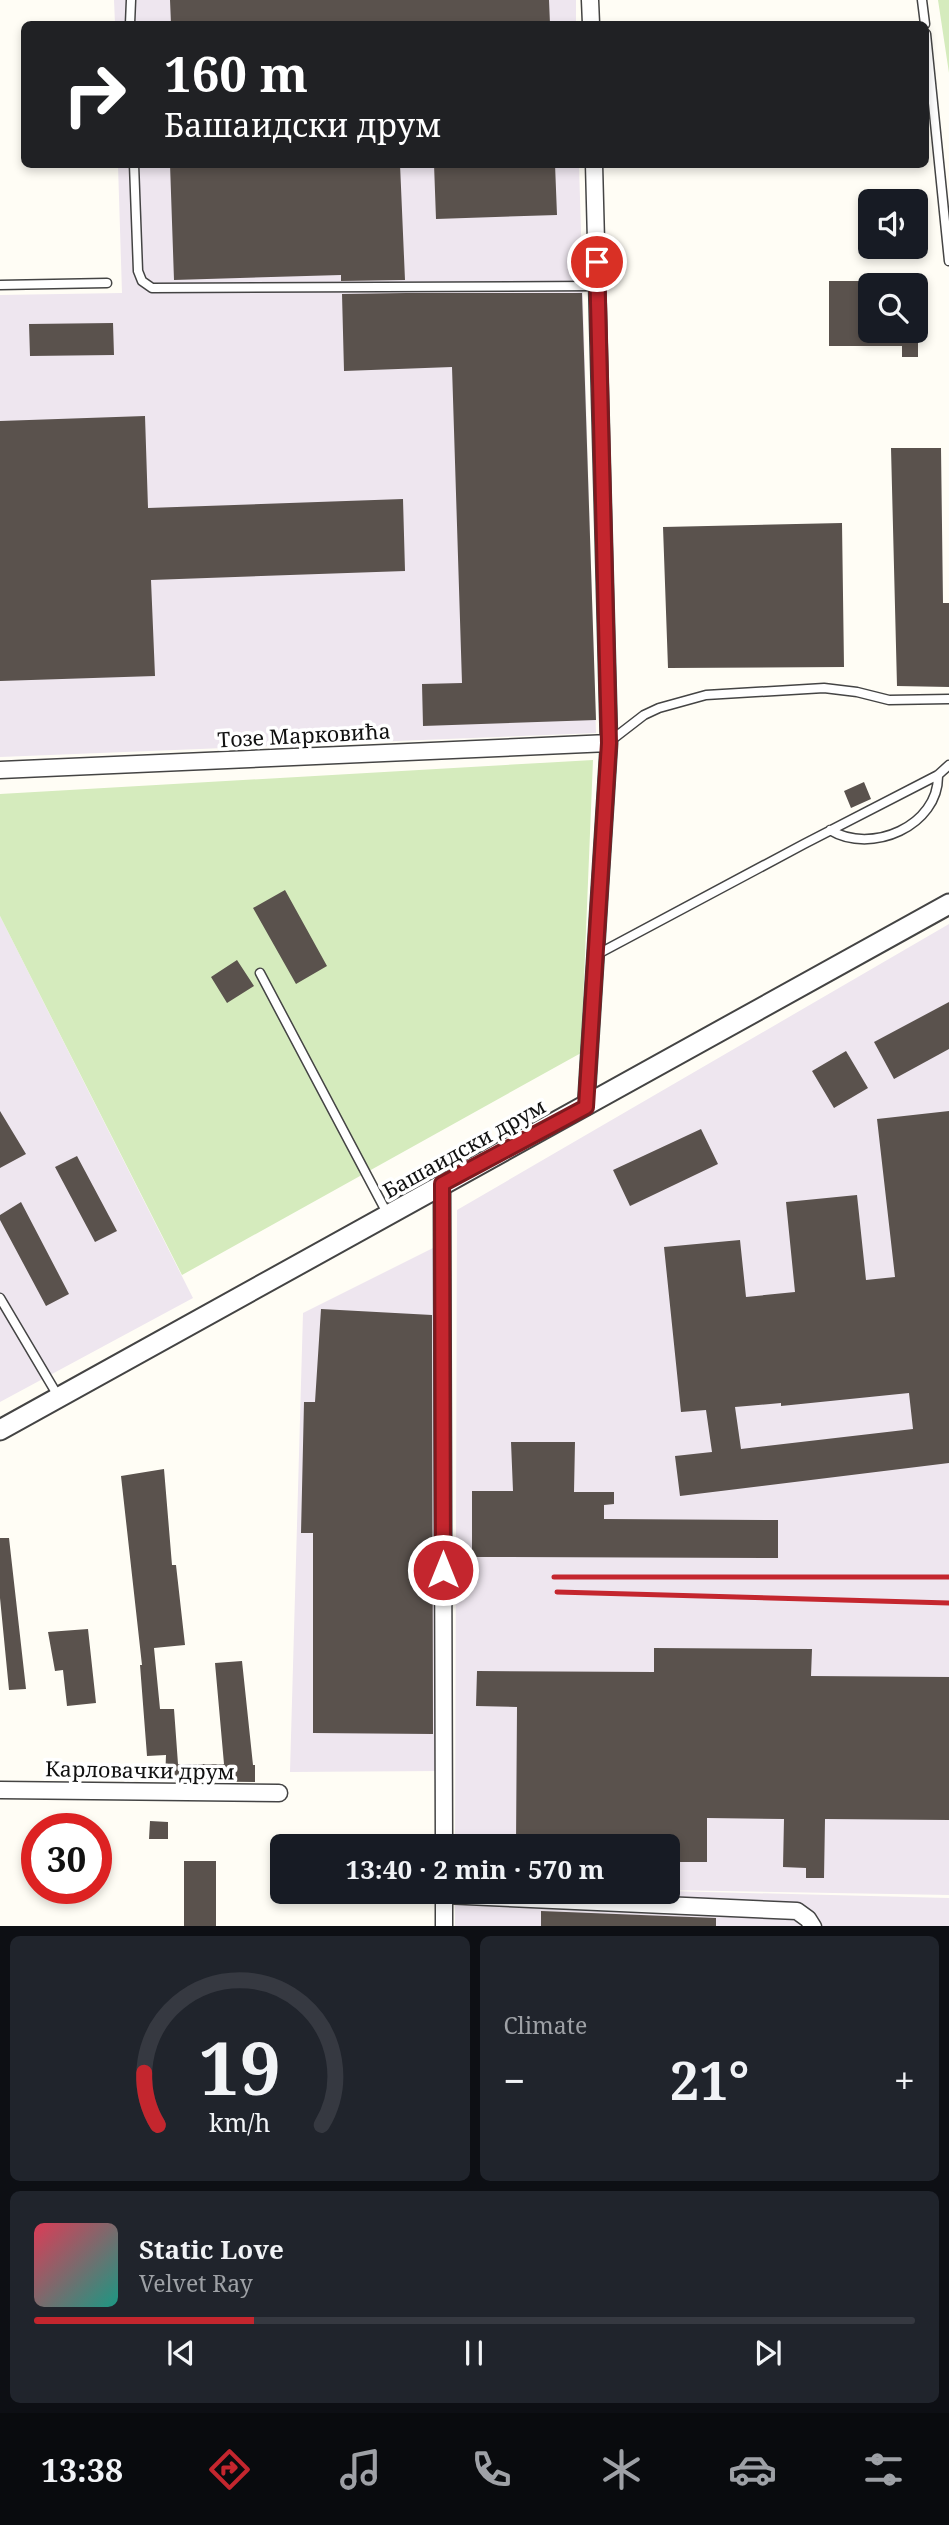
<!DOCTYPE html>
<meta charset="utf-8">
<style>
:root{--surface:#171b24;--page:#20242c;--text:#f1f3f6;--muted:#9ea1a6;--line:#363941;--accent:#c4262e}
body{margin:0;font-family:"Noto Serif",serif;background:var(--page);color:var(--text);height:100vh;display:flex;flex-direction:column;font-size:26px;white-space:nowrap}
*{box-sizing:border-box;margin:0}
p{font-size:23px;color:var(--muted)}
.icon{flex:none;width:38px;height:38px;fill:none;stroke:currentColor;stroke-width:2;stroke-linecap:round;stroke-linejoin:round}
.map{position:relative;height:1926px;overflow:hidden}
.side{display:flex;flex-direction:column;gap:10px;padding:10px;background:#0d0f14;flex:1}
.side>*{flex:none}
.guide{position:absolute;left:21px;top:21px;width:908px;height:147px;border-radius:10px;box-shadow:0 4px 10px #0003;background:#202124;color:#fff;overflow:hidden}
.buttons{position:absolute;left:858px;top:189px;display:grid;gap:14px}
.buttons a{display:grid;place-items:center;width:70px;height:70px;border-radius:10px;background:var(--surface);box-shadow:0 4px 10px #0003;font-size:35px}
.speed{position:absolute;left:21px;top:1813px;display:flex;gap:14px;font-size:35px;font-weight:700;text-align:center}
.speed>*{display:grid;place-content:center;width:91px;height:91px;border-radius:50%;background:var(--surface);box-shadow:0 4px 10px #0003;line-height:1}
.speed .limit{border:10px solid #d22;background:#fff;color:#111}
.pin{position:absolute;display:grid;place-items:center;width:60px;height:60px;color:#fff;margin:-30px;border:4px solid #fff;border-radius:50%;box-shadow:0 2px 7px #0007}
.me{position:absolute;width:77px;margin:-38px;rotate:0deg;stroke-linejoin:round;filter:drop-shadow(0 0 5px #0008)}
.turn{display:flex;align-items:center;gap:24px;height:147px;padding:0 28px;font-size:32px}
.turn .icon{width:91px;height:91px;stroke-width:2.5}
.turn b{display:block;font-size:49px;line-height:60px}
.big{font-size:52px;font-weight:700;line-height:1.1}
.side .card{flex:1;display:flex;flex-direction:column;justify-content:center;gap:10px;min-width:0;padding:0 24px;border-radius:10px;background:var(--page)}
.side .dial{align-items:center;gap:0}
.dial svg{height:182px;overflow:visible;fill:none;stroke:var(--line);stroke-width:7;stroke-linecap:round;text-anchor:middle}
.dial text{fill:var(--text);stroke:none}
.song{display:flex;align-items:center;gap:21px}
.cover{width:84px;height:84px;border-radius:10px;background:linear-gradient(135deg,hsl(350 70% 55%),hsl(170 70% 35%))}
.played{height:7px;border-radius:4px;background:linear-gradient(90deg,var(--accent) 25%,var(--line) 25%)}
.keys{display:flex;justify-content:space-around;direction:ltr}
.heat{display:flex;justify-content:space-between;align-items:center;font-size:38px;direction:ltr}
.side .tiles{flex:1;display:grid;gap:10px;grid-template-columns:1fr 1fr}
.card:last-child{grid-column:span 2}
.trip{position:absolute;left:270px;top:1834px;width:410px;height:70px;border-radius:10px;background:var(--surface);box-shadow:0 4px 10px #0003;font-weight:700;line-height:70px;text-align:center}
.dock{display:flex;height:112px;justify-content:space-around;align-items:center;background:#090b0e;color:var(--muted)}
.dock .icon{width:49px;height:49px}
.dock .on{color:var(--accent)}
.dock b{font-size:32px;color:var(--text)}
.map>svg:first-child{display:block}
.industrial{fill:#eee6ef}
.green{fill:#d5ebbd}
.building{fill:#5a524d;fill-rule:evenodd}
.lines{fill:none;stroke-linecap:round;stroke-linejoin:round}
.service-casing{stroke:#444;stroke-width:11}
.minor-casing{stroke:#444;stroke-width:19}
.tertiary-casing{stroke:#444;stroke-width:23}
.service{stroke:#fff;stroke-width:8}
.minor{stroke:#fff;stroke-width:16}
.tertiary{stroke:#fff;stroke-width:19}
.rail{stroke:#c4262e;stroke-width:5}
.route-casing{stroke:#7f191e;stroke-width:18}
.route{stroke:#c4262e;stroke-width:12}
.labels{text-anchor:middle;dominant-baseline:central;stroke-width:7;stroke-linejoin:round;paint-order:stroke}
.street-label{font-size:21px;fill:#111;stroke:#fff}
</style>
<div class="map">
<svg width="949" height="1927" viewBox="0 0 949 1927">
<rect width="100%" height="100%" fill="#fffdf5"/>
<path class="industrial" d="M114,0H576V24H115Z
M118,165H579L596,733L0,757V295L122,293Z
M0,916L193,1298L0,1402Z
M949,924V1895L667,1890V1846H455L457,1210Z
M437,1246L440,1771L290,1772L303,1313Z
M667,1891L949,1898V1926H455V1892Z"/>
<path class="green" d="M938,0H949V73Z
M593,760L581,1053L182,1275L0,916V794Z"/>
<path class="building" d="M170,0H549L550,24H171Z
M170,164H400L405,280L341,281V275L174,280Z
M434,164H555L557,215L436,219Z
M829,281H870V331H918V357H902V346H829Z
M406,293H582L596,720L423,726L422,684L462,683L452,367L344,371L342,294Z
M113,323L114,355L30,356L29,324Z
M145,416L148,508L403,499L405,571L151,580L155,676L0,681V421Z
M891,448H941L943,603H949V687L897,686Z
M842,523L844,667L668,668L663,527Z
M864,782L871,799L851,808L844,791Z
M285,890L327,966L296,984L253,908Z
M237,960L254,986L227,1003L211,977Z
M949,1002V1049L894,1079L874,1042Z
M846,1051L868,1088L834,1108L812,1071Z
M0,1111L26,1154L0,1168Z
M949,1111V1463L680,1496L675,1456L712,1452L706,1410L681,1412L664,1247L740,1240L746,1297L795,1292L786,1202L857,1195L866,1280L895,1277L877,1119ZM909,1393L913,1429L741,1449L735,1407L781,1403V1406Z
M701,1129L718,1164L630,1206L613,1170Z
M77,1156L117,1231L95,1242L55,1167Z
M21,1202L69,1294L46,1306L0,1220V1215Z
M321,1309L432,1315L433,1734L313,1733V1533H301L304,1402H315Z
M511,1442H575L574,1492H614V1504L604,1505V1519L778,1520V1558L472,1557V1491H513Z
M164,1469L172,1565H176L185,1645L154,1648L160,1709H174L178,1764H224L215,1663L242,1661L253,1765H255V1782L165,1781L166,1755L147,1756L140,1665H142L121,1476Z
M0,1538H9L26,1689L9,1690L0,1598Z
M88,1629L96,1703L67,1706L63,1670L55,1671L48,1632Z
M654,1648L812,1649L811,1676L949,1677V1820L825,1819L824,1878H806V1868L783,1867L784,1819L707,1818V1862H667V1846H516L517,1707L476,1706L477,1671L654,1672Z
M150,1821L168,1822V1839H149Z
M184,1861H216V1927H184Z
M541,1911L716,1918V1927H541Z"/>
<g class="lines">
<g class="service-casing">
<path id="service" d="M922,0L925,24
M130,24L131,0
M926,34L949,261
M134,164L138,271L142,281L152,288L597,286
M0,285L107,283
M609,742L644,715L659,708L706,695L824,688L857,692L889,700L949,699
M830,830C871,855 939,826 938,775
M596,955L804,844L938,775L949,765
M260,973L388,1215
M0,1298L58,1396"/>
</g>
<g class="minor-casing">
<path id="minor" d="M590,0L591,24
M0,770L609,743
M586,1107L609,743L594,164
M442,1184L444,1846
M0,1790L279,1793
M444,1895L797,1911L808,1919L813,1927
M444,1927V1892"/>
</g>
<g class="tertiary-casing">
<path id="tertiary" d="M0,1430L949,904"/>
</g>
<use href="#service" class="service"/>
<use href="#minor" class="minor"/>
<use href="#tertiary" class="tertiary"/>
<path class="rail" d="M554,1577H949
M557,1592L949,1603"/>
</g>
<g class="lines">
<g class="route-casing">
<path id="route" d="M443,1570L442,1184L586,1107L609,743L597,262"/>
</g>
<use href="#route" class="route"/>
</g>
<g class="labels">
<g class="street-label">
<text transform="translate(304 735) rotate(-3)">Тозе Марковића</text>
<text transform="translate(464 1148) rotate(-29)">Башаидски друм</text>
<text transform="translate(140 1770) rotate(1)">Карловачки друм</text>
</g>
</g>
</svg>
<div class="buttons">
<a><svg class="icon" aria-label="sound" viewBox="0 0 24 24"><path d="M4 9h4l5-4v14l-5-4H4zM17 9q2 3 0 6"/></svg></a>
<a><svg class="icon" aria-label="search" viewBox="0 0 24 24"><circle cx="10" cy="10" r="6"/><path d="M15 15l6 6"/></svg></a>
</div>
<div class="speed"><div class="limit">30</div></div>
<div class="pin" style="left:597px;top:262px;background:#d93025"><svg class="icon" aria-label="arrive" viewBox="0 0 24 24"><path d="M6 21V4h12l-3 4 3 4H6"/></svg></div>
<svg class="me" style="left:443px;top:1570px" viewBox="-20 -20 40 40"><circle r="17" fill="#c4262e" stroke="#fff" stroke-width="3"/><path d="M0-11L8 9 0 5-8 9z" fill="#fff"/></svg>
<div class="trip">13:40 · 2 min · 570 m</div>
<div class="guide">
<div class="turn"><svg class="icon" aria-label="right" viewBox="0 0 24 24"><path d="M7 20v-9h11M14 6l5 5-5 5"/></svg><div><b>160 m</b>Башаидски друм</div></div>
</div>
</div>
<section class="side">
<div class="tiles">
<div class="card dial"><svg viewBox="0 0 100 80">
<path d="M14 69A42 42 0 1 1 86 69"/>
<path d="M14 69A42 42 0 0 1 8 46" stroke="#c4262e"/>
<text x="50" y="56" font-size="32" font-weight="700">19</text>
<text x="50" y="72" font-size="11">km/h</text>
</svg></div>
<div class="card"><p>Climate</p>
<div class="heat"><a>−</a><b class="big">21°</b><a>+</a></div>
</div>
<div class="card">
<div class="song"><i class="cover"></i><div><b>Static Love</b><p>Velvet Ray</p></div></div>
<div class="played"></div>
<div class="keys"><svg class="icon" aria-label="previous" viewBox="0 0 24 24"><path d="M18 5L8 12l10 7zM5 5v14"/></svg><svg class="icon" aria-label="pause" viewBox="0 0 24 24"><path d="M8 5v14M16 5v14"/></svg><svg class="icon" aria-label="next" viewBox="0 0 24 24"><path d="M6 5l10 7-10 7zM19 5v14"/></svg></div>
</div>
</div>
</section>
<nav class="dock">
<b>13:38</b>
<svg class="icon on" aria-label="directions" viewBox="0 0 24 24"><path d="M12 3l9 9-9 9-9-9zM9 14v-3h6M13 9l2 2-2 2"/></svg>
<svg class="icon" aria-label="music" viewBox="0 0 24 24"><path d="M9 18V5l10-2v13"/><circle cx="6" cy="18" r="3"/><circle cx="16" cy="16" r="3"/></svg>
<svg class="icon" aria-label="phone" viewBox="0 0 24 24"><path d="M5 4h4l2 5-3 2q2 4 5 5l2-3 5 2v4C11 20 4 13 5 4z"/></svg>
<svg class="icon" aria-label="climate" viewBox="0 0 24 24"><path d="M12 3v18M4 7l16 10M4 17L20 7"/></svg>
<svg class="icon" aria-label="car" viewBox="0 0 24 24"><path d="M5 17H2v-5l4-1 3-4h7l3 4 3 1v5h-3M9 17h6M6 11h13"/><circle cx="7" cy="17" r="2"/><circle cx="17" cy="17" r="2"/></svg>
<svg class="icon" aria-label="filters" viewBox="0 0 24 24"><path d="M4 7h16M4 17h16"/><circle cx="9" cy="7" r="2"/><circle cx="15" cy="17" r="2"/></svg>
</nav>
